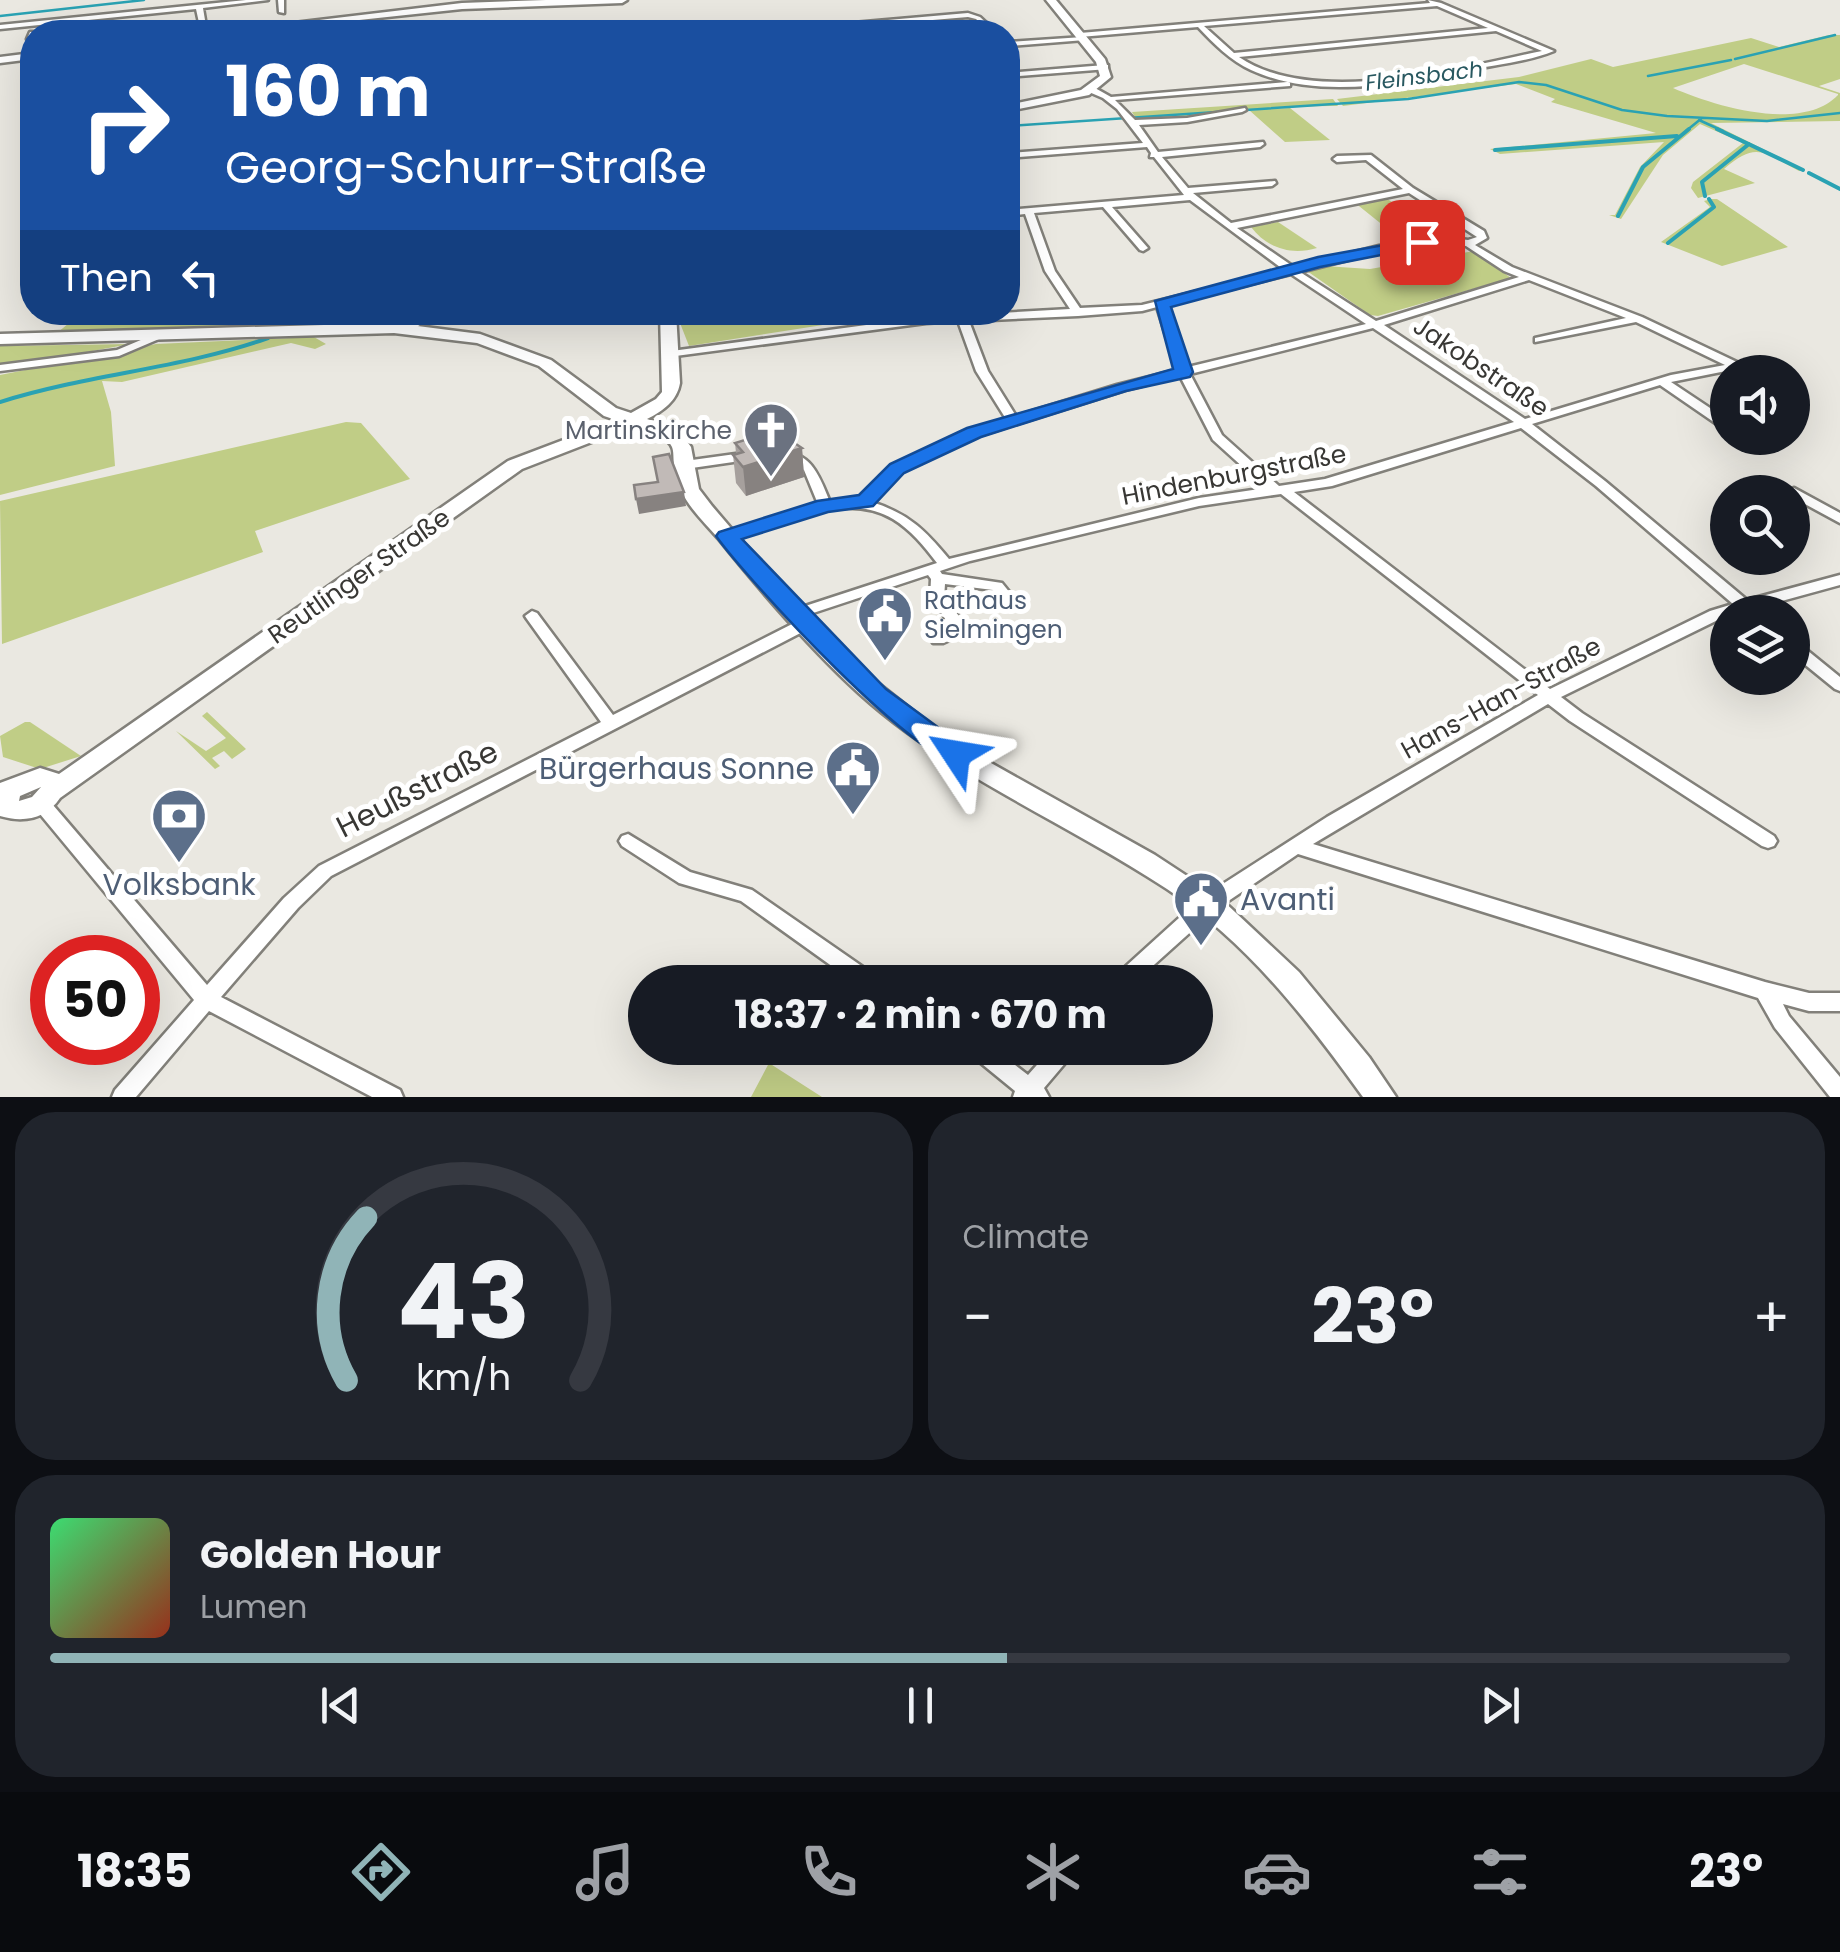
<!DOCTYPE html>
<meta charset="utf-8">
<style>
:root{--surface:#171b24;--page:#20242c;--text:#f1f3f6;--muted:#9ea1a6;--line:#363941;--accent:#90b4b7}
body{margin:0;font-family:Poppins,sans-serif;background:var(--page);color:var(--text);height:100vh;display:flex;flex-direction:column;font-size:38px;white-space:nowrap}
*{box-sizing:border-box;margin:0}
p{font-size:32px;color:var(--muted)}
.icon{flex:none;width:55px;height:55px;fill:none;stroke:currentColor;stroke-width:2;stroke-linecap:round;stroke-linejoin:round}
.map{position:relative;height:1097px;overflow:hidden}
.side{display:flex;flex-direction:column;gap:15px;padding:15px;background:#0d0f14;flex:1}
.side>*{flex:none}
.guide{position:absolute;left:20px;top:20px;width:1000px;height:305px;border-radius:40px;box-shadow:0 10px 40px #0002;background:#1a4fa0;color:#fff;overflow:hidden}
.fabs{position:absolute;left:1710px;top:355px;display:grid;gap:20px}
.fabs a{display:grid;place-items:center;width:100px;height:100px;border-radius:50%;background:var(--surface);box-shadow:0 10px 40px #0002;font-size:50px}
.speed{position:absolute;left:30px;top:935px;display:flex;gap:20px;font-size:50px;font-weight:700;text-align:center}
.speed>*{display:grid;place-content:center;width:130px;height:130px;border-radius:50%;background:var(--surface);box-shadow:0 10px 40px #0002;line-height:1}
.speed .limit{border:15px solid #d22;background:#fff;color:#111}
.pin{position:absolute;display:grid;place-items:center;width:85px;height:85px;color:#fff;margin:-42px;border-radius:20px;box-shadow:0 5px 15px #0006}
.me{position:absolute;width:110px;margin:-55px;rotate:303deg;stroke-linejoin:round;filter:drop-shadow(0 0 8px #0008)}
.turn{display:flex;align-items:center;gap:35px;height:210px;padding:0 40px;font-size:45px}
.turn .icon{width:130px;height:130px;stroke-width:2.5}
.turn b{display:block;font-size:70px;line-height:85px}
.then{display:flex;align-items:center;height:95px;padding:0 40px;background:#0003;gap:20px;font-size:38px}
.big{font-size:75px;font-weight:700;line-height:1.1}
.side .widget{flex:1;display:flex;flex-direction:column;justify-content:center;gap:15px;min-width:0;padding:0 35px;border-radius:40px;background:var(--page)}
.side .dial{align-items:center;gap:0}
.dial svg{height:260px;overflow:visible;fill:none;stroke:var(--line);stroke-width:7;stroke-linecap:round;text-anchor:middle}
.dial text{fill:var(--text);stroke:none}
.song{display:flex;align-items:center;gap:30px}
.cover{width:120px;height:120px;border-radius:15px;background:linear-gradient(135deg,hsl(140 70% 55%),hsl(10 70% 35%))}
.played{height:10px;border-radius:5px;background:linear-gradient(90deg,var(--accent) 55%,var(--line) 55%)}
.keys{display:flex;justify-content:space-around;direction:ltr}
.heat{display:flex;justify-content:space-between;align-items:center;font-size:55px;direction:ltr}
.side .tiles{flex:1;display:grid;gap:15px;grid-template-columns:1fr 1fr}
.widget:last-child{grid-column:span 2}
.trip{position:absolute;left:628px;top:965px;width:585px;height:100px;border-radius:50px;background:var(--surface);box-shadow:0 10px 40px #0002;font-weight:700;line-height:100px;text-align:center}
.tab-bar{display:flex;height:160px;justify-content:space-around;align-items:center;background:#090b0e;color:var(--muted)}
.tab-bar .icon{width:70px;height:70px}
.tab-bar .active{color:var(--accent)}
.tab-bar b{font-size:45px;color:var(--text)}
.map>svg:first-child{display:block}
.green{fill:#c0cd86;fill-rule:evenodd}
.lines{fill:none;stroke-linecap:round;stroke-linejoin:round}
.stream-far1{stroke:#2aa2b3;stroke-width:2.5}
.stream{stroke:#2aa2b3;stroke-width:4}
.street-casing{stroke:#82807a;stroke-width:5}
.secondary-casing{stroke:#82807a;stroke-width:5}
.street{fill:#fff;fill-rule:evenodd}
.secondary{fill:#fff;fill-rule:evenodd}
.wall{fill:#a6a09d}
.shaded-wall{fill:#878280}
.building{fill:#c1bab7;stroke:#878280;stroke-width:2.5}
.route{fill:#1a73e8;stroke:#114b97;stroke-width:2.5}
.labels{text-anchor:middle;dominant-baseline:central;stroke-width:10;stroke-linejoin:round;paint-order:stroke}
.far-water-label{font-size:22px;font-style:italic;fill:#285860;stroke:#fff}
.street-label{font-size:25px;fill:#383734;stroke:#fff}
.worship-label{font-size:25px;fill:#5b616d;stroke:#fff;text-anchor:end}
.service-label{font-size:25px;fill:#4e5e75;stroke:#fff;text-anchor:start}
.near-service-label{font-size:30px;fill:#4e5e75;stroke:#fff;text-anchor:end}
.near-street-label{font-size:30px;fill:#383734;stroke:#fff}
</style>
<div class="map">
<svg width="1840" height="1097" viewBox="0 0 1840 1097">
<rect width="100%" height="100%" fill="#eae8e1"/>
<path class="green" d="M1829,35H1840V79L1819,86L1840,93V121L1711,123L1805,170L1799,171C1764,153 1757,140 1724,169L1755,183L1698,198L1691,188L1693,182L1743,143L1700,124L1663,155L1621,219L1609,215H1615L1640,167L1664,142L1500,154L1490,149L1656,133L1551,102L1555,99L1516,84L1343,106L1337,99L1519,77L1591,59L1613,67L1751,38L1779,47ZM1744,64L1838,94V95C1802,133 1714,106 1673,88Z
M1333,99L1338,106C1270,105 1205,118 1137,120L1132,112Z
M1290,108L1330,140L1285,142L1249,110Z
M1383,196L1446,238L1405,243L1354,202Z
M1711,199H1717L1788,247L1722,266L1661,242L1710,207L1704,201Z
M1278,222L1317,248C1291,256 1267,248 1251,227Z
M1474,251L1511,278L1378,316L1370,315L1307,271L1324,266L1370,269Z
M690,312H886L887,315L689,346L680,323L692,321Z
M105,313H269L236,329L57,333L69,323Z
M314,337L326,344L315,349L291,343L122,382L102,381L111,412L115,466L0,495V375L156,344Z
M130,344L17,365L0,364V346Z
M346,422L361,423L410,479L255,531L263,552L2,644L0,501Z
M207,712L246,749L232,759L224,751L212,758L220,766L215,769L176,731L206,751L226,738L202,716Z
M25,722H30L81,756L40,769L3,757L0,736Z
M769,1063L822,1097H751Z"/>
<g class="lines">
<path class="stream-far1" d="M0,16L144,0
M1735,59L1835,35
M1648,76L1731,60
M1699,120L1723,131
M1008,126L1408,99L1519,82L1546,85L1622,110L1667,116L1767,121L1840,113
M1686,131L1702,118"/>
<path class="stream" d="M1717,129L1803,170
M1495,150L1677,136
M1809,173L1840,189
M1705,196L1702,182L1749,144
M1618,216L1643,167L1689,129
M1668,243L1714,207L1709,199
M295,327L329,312
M0,402C88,374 181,369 268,338"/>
<g class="street-casing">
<path id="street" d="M246,0H268L203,8L207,32H201L196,9L0,29V25Z
M278,0H284V13L279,12Z
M1428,0L1441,3L1554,51C1527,62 1493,65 1464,71C1397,84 1316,100 1251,70C1231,61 1213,43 1198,27L1080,37L1077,35L1080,33L1430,3ZM1437,6L1488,28L1234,53L1204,26ZM1496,31L1542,51C1459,68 1314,108 1239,57Z
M968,13L980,17L996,32H990L976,19L968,17L791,32H770L773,30Z
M30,32H35H32L31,41L27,39Z
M1083,37L1085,40L1008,46V42Z
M1105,65H1108V69L1008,77V73Z
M1287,82H1290V86L1115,100L1135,120L1187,118L1245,108L1246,110L1242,112L1187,122L1139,125L1158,152L1263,142L1264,144L1260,147L1162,157L1188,188L1275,181L1276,183L1272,186L1193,193L1231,223L1403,189L1366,160L1337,162L1333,159L1337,156L1371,155L1413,188L1484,231L1487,238L1475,245L1512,267L1642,317L1741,364V368L1671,382L1728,420V427H1721L1660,385L1532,424L1605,481L1747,600L1840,575V585L1756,608L1759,612H1728V615L1561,697L1582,713L1774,836L1777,841L1774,846L1768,848L1762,846L1570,721L1548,704L1313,844L1765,982L1809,993H1840V1011H1809L1783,1004L1789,1016L1840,1077V1097H1830L1775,1028L1758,998L1298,854L1215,910L1135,982H1112L1115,976L1201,898L1327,817L1538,695L1281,494L1199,506L970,561L940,571L942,574L1002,583L1015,599L1008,604L1003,602L993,590L945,584L944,598L969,628L967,632L943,643H933L931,639L933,635L952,626L930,599L931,579L928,575L798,618L791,613L793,610L937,563C924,546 911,530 893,519C842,489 777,527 727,541L720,537L722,534L818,504L804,470L782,458L780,455L782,452C812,452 820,478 830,502L860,501L893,465L970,430L1006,419L976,371L958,321L926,323L668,357L662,354L664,352L926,317L956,315L955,312H966V315L1070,309L1045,271L1025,214L1008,216V210L1184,195L1154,157H1150L1151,153L1147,147L1008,158V153L1143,143L1117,109L1103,98L1089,92V88H1095L1111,97ZM1409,193L1477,237L1468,240L1444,237L1379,246L1294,267L1237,228ZM1190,200L1284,270L1142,305L1080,308L1055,271L1034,213L1103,207L1140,250L1143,251L1148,248L1112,207ZM1444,243L1466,246L1504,271L1519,277L1376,321L1300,272L1379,252ZM1291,274L1366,324L1188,367L1167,305ZM1529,280L1626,318L1535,338V342L1636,322L1725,365L1671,375L1525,419L1384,325ZM1157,307L1177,370L1117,385L1016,416L988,371L969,321L1078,316L1142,311ZM1373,328L1514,422L1325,479L1279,486L1222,435L1190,374ZM1180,376L1213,440L1266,488L1199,498L949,559C925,530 909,514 872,502L901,471L978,436L1125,390ZM1521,428L1596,486L1733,604L1710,611L1550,689L1294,492L1332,486Z
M429,312H443L411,330H403L402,328Z
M155,334L159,335V339L119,356L0,371V365L117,350Z
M750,452L756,456L754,459L685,469L679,465L685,461Z
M1794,488L1840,513V523L1792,497V492H1787Z
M532,611L537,613L613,715L802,619L807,618L814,623L812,627L331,876L298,908L221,997L400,1090L403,1097H372L209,1011L136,1097H112L115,1090L194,1000L35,808L32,803L35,798L41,796L47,798L207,985L284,898L319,866L601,722L527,619L525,616Z
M1792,641L1797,642L1840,677V691L1835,689L1792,654Z
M628,834L690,872L752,890L876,976L879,982H854L741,901L679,883L622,846L619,841L622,836Z
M968,1048H993L1028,1075L1052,1048H1075L1072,1055L1044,1088L1049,1097H1013L1015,1091L971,1055Z"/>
</g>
<g class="secondary-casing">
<path id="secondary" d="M546,0H627L622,3L462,9L247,32H219L462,3Z
M1046,0H1056L1105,59L1111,77L1089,95L1008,111V105L1081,90L1100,76L1096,62Z
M32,53V59L0,63V57Z
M660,312H676L680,383C677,401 663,411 647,419L679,430L691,447L699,489L712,506L783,589L865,673L950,740L1155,855L1219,897L1299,972L1369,1057L1396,1097H1363C1307,1019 1247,942 1167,889C1061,819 942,773 849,684C802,639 759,589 718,538C706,524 688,507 681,490C662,445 694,447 633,426L522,469L60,798C46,819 23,823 0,816V783L40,768L59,774L508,461L616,420L604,416L539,366L477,343L394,333L0,344V334L394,323L480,334L551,360L616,408L631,413L656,399L662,392ZM41,787L32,797L19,801L20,796Z"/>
</g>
<use href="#street" class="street"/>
<use href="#secondary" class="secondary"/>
</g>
<path class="wall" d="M735,443L802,448L804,477L746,496L736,483L733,455L736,453Z"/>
<path class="shaded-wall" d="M802,448L804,477L746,496L743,467Z
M684,492L686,506L639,514L636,499Z"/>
<path class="building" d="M772,434L778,440L787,438L802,448L743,467L733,455L743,452L735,443L761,435Z
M669,454L684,492L636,499L634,485L658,482L653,457Z"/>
<path class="route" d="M1422,238L1427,239V246L1320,267L1171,307L1193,372L1190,377L1126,391L981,437L904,473L873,506L828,512L742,539L886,689L965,747L969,754L965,762C925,774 744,576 716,536L719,532L817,501L859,495L890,464L967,428L1173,369L1155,301L1318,257Z"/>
<defs>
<g id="church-pin" transform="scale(2.875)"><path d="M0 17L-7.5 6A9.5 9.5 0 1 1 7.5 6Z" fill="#6b7280" stroke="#fff"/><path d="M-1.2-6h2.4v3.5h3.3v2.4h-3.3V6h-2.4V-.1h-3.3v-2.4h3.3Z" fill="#fff"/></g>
<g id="civic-pin" transform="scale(2.875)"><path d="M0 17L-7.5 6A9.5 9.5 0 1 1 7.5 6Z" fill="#5c6f8a" stroke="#fff"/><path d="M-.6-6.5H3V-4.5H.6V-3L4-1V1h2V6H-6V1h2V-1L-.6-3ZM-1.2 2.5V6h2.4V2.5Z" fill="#fff"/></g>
<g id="bank-pin" transform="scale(2.875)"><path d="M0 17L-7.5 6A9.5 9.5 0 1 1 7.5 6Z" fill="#5c6f8a" stroke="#fff"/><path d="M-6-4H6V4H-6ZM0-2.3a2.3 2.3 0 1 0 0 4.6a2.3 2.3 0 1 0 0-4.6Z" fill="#fff"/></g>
</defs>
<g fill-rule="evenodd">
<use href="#church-pin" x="771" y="430"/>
<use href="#civic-pin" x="885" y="614"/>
<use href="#civic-pin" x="853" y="768"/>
<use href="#bank-pin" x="179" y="816"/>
<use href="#civic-pin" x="1201" y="899"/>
</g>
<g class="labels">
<g class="far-water-label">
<text transform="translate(1424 76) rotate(-7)">Fleinsbach</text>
</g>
<g class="street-label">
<text transform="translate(1481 367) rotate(34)">Jakobstraße</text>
<text transform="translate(1234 475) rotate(-11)">Hindenburgstraße</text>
<text transform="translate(359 576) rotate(-35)">Reutlinger Straße</text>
<text transform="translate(1501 698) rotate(-29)">Hans-Han-Straße</text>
</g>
<g class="worship-label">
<text x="732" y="430">Martinskirche</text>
</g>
<g class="service-label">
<text x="924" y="600">Rathaus<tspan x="924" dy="29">Sielmingen</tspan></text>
</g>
<g class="near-service-label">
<text x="814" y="768">Bürgerhaus Sonne</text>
<text x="179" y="884" text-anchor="middle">Volksbank</text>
<text x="1240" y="899" text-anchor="start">Avanti</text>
</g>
<g class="near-street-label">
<text transform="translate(417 789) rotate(-27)">Heußstraße</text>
</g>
</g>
</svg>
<div class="fabs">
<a><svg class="icon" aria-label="sound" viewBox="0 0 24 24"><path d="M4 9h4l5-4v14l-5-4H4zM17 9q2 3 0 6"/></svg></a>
<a><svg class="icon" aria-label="search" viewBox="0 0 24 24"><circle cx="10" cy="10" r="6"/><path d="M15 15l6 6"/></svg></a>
<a><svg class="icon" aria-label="layers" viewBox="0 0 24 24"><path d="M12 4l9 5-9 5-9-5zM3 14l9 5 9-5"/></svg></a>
</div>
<div class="speed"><div class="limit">50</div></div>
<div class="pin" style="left:1422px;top:242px;background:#d93025"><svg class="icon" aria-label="arrive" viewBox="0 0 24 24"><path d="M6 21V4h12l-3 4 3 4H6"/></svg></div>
<svg class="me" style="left:956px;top:754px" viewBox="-20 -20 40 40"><path d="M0-17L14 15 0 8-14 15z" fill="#1a73e8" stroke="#fff" stroke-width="4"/></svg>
<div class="trip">18:37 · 2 min · 670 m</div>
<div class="guide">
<div class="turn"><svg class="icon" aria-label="right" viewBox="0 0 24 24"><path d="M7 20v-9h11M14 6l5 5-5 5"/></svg><div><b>160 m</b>Georg-Schurr-Straße</div></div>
<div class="then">Then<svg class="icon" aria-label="left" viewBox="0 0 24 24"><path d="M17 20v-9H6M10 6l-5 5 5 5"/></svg></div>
</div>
</div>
<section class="side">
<div class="tiles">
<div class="widget dial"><svg viewBox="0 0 100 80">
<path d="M14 69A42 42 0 1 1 86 69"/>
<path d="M14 69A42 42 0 0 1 20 19" stroke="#90b4b7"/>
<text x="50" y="56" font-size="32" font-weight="700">43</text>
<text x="50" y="72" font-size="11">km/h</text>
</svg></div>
<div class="widget"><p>Climate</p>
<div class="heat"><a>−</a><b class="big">23°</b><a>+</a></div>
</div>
<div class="widget">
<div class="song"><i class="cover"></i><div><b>Golden Hour</b><p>Lumen</p></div></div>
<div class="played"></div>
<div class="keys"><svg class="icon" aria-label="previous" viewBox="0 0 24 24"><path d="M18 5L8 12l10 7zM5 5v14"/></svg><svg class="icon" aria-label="pause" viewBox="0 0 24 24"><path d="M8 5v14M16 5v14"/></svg><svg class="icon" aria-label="next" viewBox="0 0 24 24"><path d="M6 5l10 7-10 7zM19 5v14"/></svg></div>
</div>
</div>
</section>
<nav class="tab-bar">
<b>18:35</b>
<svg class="icon active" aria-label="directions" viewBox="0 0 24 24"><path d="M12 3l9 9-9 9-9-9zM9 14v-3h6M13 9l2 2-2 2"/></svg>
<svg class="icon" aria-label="music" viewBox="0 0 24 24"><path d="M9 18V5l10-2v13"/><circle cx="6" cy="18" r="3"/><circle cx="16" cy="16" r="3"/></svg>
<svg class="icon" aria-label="phone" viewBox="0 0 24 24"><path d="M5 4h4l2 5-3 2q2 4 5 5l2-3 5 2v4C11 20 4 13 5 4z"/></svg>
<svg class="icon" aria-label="climate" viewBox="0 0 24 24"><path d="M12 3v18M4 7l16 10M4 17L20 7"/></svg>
<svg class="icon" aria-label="car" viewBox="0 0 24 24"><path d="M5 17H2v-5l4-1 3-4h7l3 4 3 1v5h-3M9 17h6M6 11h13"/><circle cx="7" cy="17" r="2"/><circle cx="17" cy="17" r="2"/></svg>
<svg class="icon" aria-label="filters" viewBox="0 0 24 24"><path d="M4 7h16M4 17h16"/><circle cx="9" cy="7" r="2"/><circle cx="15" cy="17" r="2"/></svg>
<b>23°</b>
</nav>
